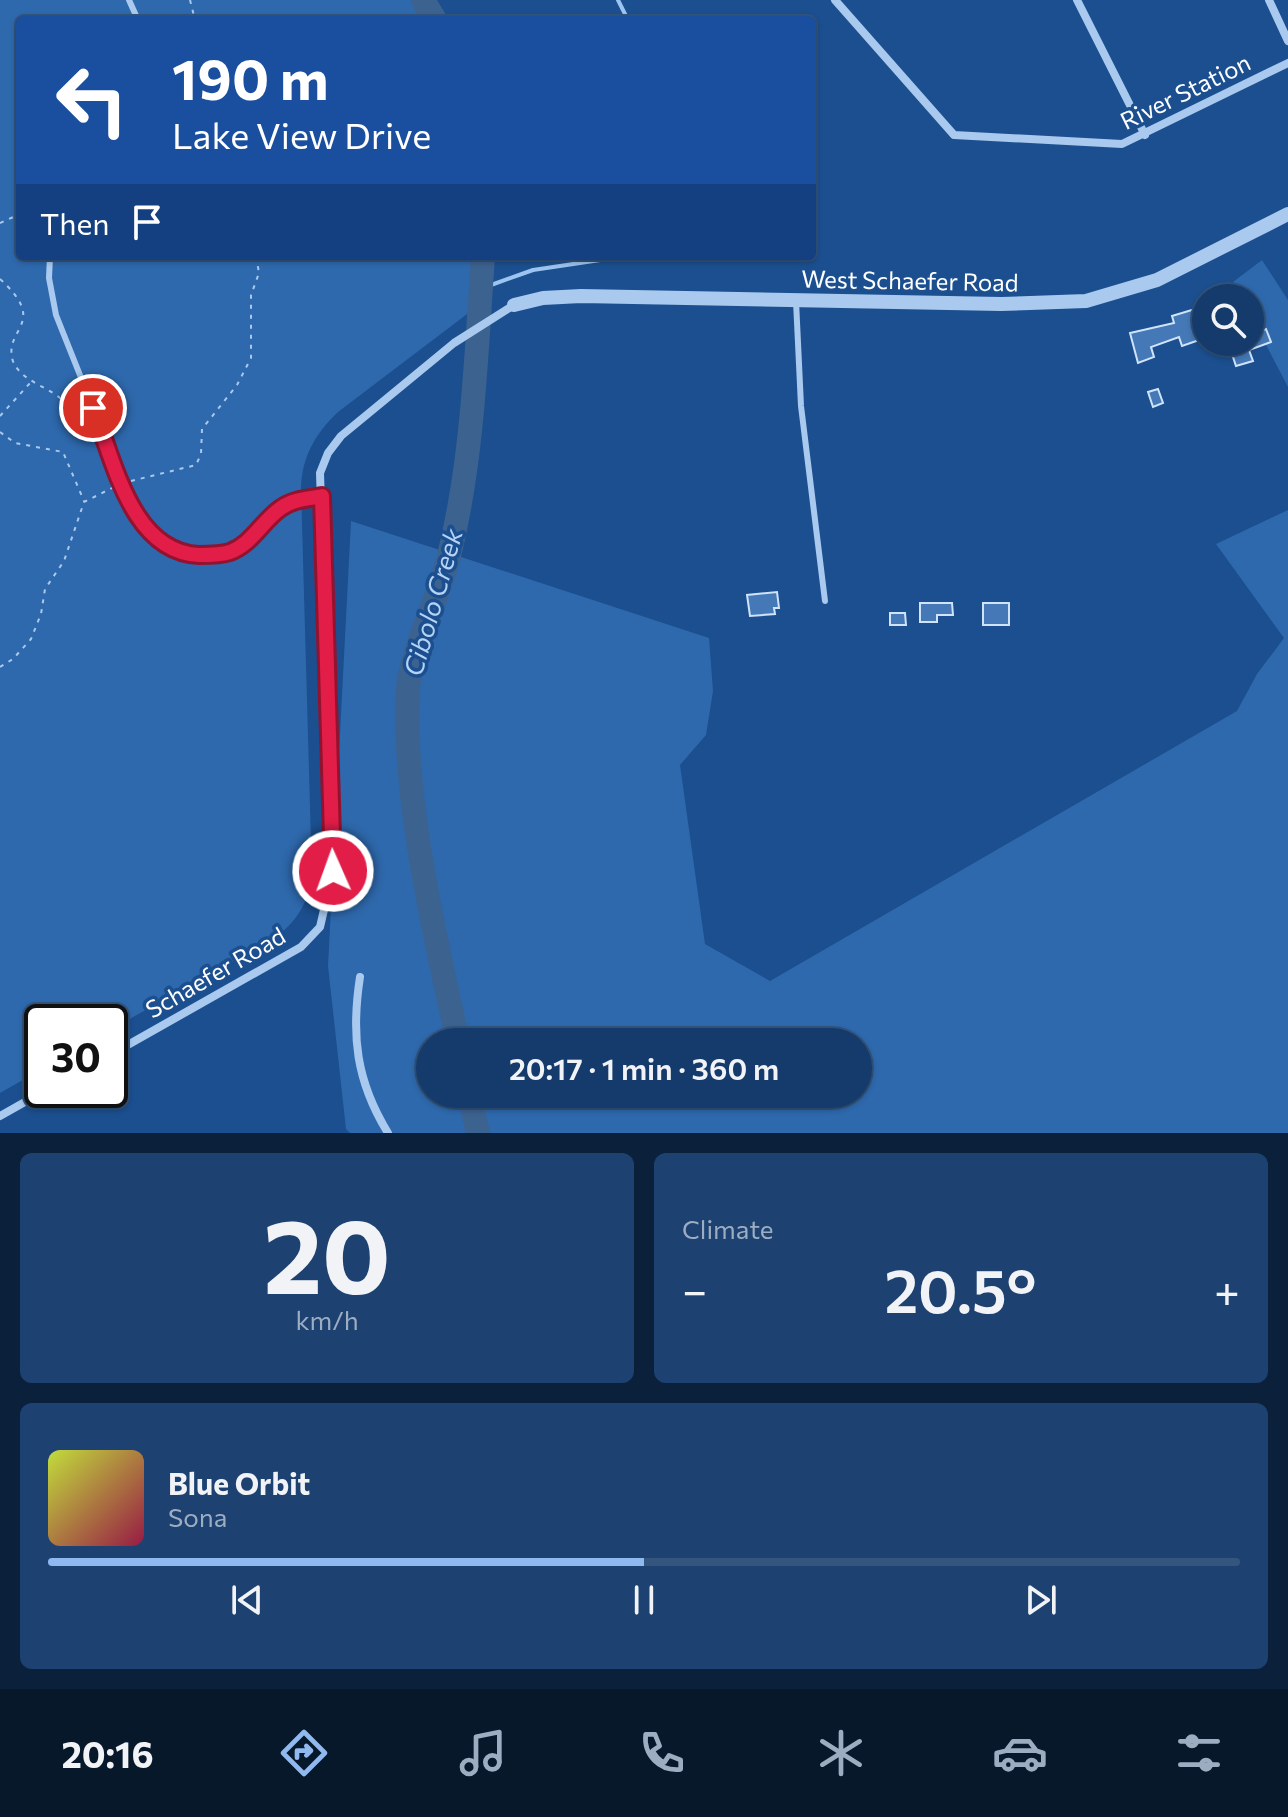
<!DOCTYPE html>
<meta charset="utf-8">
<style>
:root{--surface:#143b6b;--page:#1d4271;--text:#f1f3f6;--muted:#9dadc1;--line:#33557e;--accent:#90b9f0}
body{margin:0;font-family:Commissioner,sans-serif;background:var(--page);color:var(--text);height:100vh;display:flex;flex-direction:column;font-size:30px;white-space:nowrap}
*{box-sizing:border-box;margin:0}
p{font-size:26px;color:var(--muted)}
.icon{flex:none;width:44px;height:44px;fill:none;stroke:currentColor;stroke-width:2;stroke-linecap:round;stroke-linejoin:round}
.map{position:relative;height:1133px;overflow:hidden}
.panel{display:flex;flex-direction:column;gap:20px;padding:20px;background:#0b203b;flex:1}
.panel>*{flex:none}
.banner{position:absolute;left:16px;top:16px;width:800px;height:244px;border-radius:8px;box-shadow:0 2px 6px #0004,0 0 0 2px var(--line);background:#1a4fa0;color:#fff;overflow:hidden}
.tools{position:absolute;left:1192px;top:284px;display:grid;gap:16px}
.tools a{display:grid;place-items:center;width:72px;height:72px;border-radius:50%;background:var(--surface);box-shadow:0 2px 6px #0004,0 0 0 2px var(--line);font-size:40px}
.speed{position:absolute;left:24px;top:1004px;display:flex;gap:16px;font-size:40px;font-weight:700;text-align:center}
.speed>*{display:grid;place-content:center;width:104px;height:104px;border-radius:50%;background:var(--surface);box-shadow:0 2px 6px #0004,0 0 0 2px var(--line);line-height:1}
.speed .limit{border:4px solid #111;border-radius:12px;background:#fff;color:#111}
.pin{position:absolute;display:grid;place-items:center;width:68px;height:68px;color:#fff;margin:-34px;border:4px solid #fff;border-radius:50%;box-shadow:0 2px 8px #0007}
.me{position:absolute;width:88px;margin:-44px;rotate:358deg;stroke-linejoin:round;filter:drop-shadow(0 0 6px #0008)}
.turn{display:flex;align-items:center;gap:28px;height:168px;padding:0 24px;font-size:36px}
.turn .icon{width:104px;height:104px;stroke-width:2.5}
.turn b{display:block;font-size:56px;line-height:68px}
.then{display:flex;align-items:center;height:76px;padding:0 24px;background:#0003;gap:16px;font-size:30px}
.big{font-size:60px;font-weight:600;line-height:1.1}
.panel .widget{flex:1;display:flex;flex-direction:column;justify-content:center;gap:12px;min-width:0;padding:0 28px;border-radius:12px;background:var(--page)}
.panel .dial{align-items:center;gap:0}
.dial b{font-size:104px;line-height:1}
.song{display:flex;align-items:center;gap:24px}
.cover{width:96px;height:96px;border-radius:12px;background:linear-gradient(135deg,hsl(70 70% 55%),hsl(340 70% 35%))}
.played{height:8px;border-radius:4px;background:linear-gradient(90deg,var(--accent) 50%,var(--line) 50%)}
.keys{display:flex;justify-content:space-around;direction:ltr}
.heat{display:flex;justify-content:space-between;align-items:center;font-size:44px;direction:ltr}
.panel .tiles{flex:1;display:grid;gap:20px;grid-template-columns:1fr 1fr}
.widget:last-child{grid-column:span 2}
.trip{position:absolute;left:416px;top:1028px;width:456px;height:80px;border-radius:40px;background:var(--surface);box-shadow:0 2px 6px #0004,0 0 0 2px var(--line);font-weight:600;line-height:80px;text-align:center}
.menu{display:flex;height:128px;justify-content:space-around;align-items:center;background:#08182b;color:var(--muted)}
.menu .icon{width:56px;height:56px}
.menu .selected{color:var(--accent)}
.menu b{font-size:36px;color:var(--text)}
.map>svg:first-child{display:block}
.green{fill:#2e69ad;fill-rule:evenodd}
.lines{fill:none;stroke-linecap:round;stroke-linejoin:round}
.stream{stroke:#9cc4f0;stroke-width:4}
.river{stroke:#3c6290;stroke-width:24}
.building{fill:#4478b7;stroke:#cfe3fa;stroke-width:2}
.path{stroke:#a9c9ee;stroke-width:2;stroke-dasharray:4 6;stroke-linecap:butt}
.service{stroke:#a9c9ee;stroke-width:6}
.minor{stroke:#a9c9ee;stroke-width:8}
.tertiary{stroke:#a9c9ee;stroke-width:14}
.route-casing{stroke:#92132f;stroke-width:20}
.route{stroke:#e11d48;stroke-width:14}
.labels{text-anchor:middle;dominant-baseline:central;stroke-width:7;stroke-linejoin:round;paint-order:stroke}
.street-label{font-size:24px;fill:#fff;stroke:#1b4f8f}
.water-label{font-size:26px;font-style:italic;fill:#b5d3f5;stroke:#1b4f8f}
</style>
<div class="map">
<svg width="1288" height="1133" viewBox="0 0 1288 1133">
<rect width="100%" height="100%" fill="#1b4f8f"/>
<path class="green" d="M0,0H423L435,20H20V256H483L479,305L338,412C316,433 302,456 301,488L312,878C307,904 297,921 276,937L110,1030V1022H42V1069L0,1093Z
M1262,260L1288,300V387L1250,314V298H1242L1233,282Z
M1288,510V1133H350L346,1129L328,966L351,521L709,638L713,691L706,735L680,765L705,944L770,981L1237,711L1257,674L1284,638L1216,544ZM430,1042H858V1094H430Z"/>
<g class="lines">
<path class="stream" d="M618,0L628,20
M480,289L533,270L627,256"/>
<path class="river" d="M423,0L435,20
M458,1042C435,935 402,798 408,689C410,654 440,594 449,556C473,458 476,357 483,256
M469,1094L478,1133"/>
</g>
<path class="building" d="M1195,309L1202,339L1182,346L1179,337L1151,347L1154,357L1138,363L1130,333L1174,323L1172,316Z
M1266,329L1271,342L1249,350L1253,361L1236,366L1229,345L1257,342L1254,334Z
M1158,389L1163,403L1153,407L1148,392Z
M777,592L779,608H774L775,614L750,616L747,595Z
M920,603H952L953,615H937V622H920Z
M983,603H1009V625H983Z
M890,613H905L906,625H890Z"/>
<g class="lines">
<path class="path" d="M190,0L195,20
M0,223L20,214
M0,279C48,323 6,327 12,358C17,379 46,386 60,398L77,392
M0,416L31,382
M0,432L15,443L63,452L84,501
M131,481L196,465L201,454L202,429L237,385L251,358V295L259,273L256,256
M0,667L13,659L31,639L41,614L45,589L64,561L84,502L114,487"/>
<path class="service" d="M129,0L138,20
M50,256L49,278L56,315L133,508L155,539L182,553H229L253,537L279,509L295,501L322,496
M796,301L801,406L825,601"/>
<path class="minor" d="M835,0L954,135L1122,144L1288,63
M1077,0L1145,135
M1269,0L1288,41
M360,977C351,1035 356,1081 388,1133
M110,1055L301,947L320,927L333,871L320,473L328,453L341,436L454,343L514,305
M0,1116L46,1090"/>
<path class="tertiary" d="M514,305L543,298L581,296L1001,304L1086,301L1157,280L1288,214"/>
</g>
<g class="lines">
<g class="route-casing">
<path id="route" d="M93,408C114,460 131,552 199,555C208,555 221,555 230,552C252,544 262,521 281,508C293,499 308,499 322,496L333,871"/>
</g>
<use href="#route" class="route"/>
</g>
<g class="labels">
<g class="street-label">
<text transform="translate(1185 91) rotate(-26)">River Station</text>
<text transform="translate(910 280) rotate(1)">West Schaefer Road</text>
<text transform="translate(215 972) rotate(-30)">Schaefer Road</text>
</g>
<g class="water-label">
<text transform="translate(432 602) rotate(-74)">Cibolo Creek</text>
</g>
</g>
</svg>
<div class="tools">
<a><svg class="icon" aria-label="search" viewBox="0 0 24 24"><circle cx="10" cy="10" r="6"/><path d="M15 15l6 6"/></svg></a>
</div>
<div class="speed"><div class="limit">30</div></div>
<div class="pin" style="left:93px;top:408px;background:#d93025"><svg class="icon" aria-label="arrive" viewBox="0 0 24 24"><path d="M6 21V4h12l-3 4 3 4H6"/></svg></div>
<svg class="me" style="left:333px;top:871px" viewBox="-20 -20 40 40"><circle r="17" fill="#e11d48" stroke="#fff" stroke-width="3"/><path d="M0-11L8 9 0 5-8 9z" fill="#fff"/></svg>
<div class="trip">20:17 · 1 min · 360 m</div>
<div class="banner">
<div class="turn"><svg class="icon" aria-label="left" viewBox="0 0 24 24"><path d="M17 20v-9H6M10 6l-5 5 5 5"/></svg><div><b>190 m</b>Lake View Drive</div></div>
<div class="then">Then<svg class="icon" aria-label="arrive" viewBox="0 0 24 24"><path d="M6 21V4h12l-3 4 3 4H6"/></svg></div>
</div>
</div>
<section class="panel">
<div class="tiles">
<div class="widget dial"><b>20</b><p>km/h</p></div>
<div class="widget"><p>Climate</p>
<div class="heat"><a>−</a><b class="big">20.5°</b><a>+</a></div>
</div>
<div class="widget">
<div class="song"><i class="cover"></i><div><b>Blue Orbit</b><p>Sona</p></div></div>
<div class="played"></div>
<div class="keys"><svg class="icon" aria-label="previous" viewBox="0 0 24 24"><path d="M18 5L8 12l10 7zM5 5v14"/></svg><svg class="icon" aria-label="pause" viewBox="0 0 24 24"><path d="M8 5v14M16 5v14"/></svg><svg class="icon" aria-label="next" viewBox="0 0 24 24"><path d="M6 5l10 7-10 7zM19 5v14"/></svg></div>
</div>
</div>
</section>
<nav class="menu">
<b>20:16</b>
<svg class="icon selected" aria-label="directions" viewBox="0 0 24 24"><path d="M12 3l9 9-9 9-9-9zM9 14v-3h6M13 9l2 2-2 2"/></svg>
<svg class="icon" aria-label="music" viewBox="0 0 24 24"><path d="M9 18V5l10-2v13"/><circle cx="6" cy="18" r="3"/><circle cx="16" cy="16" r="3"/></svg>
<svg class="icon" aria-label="phone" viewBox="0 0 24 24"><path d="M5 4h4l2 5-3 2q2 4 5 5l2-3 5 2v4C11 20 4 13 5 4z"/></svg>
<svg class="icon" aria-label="climate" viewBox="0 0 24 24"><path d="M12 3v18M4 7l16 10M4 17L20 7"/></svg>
<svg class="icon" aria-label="car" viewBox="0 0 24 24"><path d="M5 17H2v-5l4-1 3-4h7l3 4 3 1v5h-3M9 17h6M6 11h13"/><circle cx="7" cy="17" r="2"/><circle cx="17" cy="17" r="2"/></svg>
<svg class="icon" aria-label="filters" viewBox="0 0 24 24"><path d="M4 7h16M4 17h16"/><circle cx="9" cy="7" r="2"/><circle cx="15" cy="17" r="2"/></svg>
</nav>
